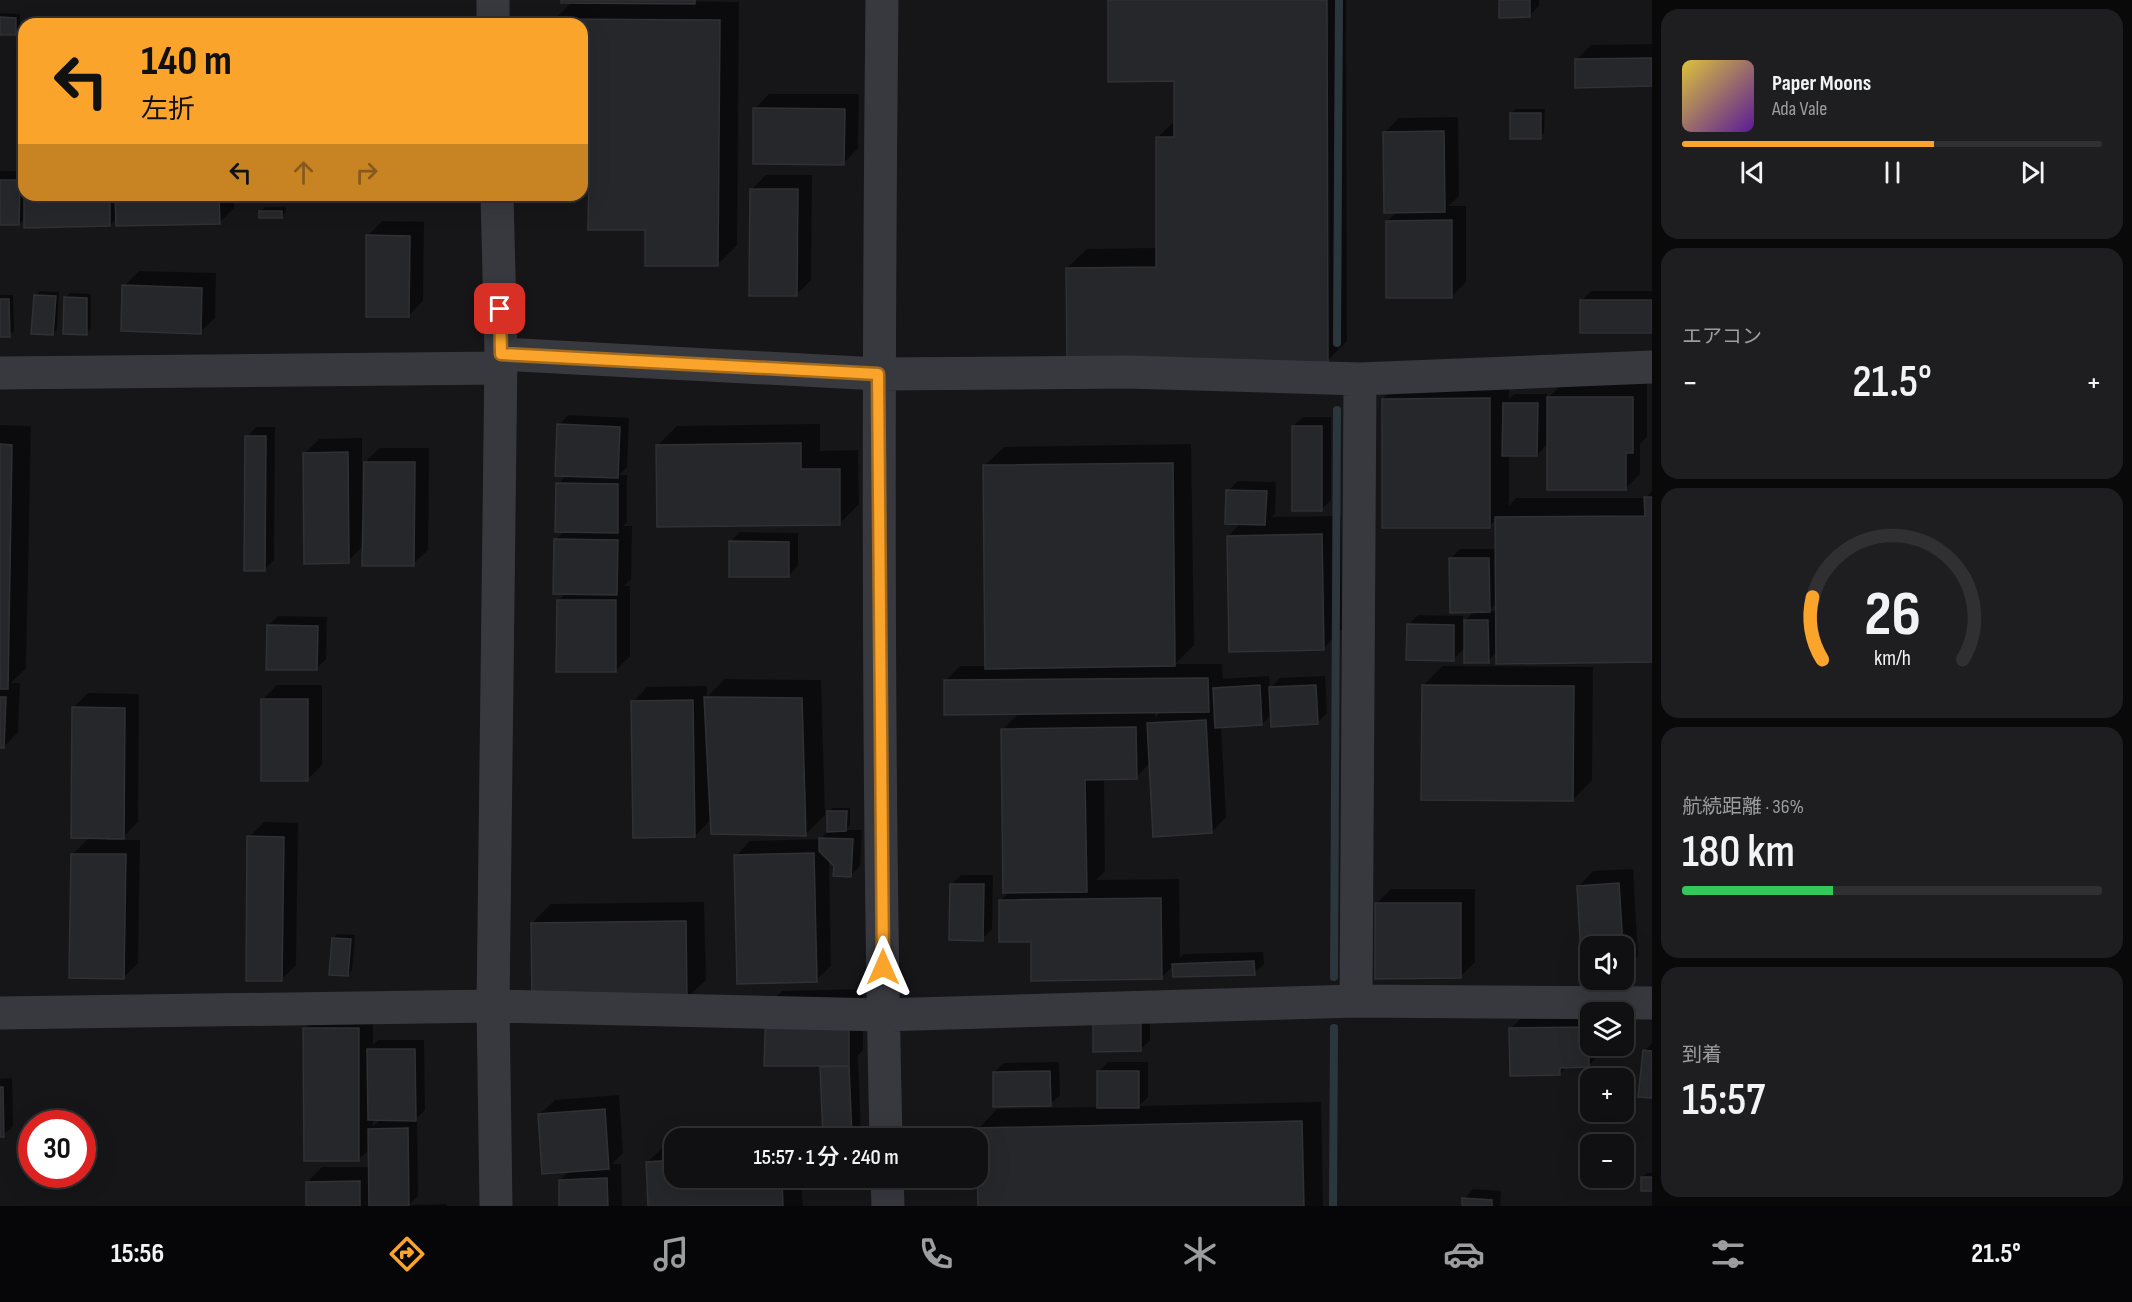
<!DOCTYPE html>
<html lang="ja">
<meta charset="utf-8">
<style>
:root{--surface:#101013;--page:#1e1e21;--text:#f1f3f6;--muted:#9c9da0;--line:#303033;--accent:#fba42c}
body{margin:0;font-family:"Sofia Sans Condensed","Noto Sans JP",sans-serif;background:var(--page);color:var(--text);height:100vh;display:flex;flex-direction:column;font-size:22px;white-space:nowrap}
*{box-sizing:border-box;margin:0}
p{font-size:20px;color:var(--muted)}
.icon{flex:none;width:33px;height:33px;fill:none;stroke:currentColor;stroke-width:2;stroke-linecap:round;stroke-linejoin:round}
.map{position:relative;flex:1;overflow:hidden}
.side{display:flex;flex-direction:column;gap:9px;padding:9px;background:#09090a;width:480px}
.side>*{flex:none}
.top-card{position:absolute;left:18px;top:18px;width:570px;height:183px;border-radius:18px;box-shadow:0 6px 24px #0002,0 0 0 2px var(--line);background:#fba42c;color:#111;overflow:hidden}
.controls{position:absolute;left:1580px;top:936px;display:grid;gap:12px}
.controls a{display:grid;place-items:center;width:54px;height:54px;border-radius:12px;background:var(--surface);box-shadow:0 6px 24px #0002,0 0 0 2px var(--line);font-size:30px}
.speed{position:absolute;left:18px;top:1110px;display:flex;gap:12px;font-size:30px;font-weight:700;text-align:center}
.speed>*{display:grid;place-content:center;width:78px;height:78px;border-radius:50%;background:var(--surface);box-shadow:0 6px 24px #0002,0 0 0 2px var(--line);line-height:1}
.speed .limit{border:9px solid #d22;background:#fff;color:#111}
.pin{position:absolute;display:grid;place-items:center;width:51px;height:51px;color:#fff;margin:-26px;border-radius:12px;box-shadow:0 3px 9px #0006}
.me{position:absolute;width:66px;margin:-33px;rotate:0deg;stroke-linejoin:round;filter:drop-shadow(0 0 4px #0008)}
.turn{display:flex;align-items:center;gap:21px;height:126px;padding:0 24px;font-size:27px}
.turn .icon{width:78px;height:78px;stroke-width:2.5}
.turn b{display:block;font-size:42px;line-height:51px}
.lanes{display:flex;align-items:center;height:57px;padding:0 24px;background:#0003;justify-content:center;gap:30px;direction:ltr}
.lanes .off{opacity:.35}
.big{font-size:45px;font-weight:600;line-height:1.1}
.side .tile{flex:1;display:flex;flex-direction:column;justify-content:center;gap:9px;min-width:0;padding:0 21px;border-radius:18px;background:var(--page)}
.side .dial{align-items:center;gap:0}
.dial svg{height:156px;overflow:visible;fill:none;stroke:var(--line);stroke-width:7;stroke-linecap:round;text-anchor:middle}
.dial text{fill:var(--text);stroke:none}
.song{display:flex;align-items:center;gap:18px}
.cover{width:72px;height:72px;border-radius:9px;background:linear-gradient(135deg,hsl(50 70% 55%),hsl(270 70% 35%))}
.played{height:6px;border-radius:3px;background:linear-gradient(90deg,var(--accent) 60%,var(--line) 60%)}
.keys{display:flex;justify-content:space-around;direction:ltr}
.heat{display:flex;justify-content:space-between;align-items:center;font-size:33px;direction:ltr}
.charge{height:9px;border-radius:4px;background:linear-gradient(90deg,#34c759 36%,var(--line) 0)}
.trip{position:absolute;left:664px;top:1128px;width:324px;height:60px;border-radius:18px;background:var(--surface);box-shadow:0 6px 24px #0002,0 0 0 2px var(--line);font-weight:600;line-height:60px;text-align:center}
.tabs{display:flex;height:96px;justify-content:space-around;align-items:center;background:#060608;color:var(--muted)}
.tabs .icon{width:42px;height:42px}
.tabs .selected{color:var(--accent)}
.tabs b{font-size:27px;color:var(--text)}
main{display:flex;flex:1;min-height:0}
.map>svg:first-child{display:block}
.shadow{fill:#0007;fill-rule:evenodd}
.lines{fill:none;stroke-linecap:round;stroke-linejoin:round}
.stream{stroke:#2c373d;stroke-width:8}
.building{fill:#26272a;stroke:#303135;stroke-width:1.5}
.minor{stroke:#37393e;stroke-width:33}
.route-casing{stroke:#a36b1d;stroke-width:15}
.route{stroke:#fba42c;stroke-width:10}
</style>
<main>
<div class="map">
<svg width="1652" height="1206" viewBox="0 0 1652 1206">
<rect width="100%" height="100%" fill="#161619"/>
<path class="shadow" d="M562,0L739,2L737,245L717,265L647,229L590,162H582V24H554V20L572,2Z
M1109,0H1346L1347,341L1328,360L1067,268L1087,249L1158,248L1157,138L1176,120L1175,80Z
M1500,0H1539V6L1530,15Z
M0,13L20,14V30L15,34L0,33Z
M1652,44V85L1576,60L1591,45Z
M769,94H859L858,148L844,163L755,109Z
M1516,109H1545L1544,133L1540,137L1511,113Z
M1458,117L1459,196L1448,206H1466V282L1451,297L1387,221L1397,212L1384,133L1399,118Z
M0,171H24V195H234V208L219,223L117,217L110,225L26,217L19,224L0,223Z
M766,175H812L811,280L797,294L751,190Z
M265,207H286V212L282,216L260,212Z
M382,221L424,222L423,301L409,315L368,236Z
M139,271L216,273L215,318L200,332L124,286Z
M40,291L59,292L57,329L53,334L35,296Z
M1591,291H1652V331L1581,301Z
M70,293L91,294V329L86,333L65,298Z
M0,295H13L14,331L9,335L0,336Z
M1402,380H1509V399L1514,394H1547V399L1563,383H1647V437L1640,444V474L1625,489L1548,443L1537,455L1509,454V506L1516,498H1646L1652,491V661L1497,652L1488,661L1465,647L1453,660L1408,625L1418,615L1463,616V622L1475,611L1450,559L1460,549H1497V519L1489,526L1383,399ZM1497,603V611H1489Z
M568,415L629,418L627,467L619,475H627V522L623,526H632L631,579L624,586H630V656L615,671L558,601L566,593L556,540L565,530L558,484L567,475L559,425Z
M1303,417H1331V500L1321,510L1293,426Z
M820,424V451L858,450L859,504L839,524L658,445L677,426Z
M0,425L31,426L26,668L11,683H20L18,732L4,747H0Z
M256,427H275L274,560L265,569L247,437Z
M362,438V490H365V462L380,448H429L428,550L413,564L364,545L348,561L305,453L319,439Z
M1191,444L1194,645L1175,664H1222L1223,679L1269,676L1270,688L1280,678L1325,676L1327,713L1317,723L1272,714L1262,724L1221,726L1226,817L1212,832L1151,762L1136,777L1104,778L1105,871L1096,880L1179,879L1180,958L1184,954L1263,952L1264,964L1254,973L1174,965L1161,978L1032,940L1000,901L1010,891L1003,729L1019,713L945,681L960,666H987L984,466L1004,447ZM1155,711H1161L1155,718Z
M1238,481L1276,482L1275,514L1272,517L1341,516L1342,629L1323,649L1228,536L1241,523L1228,491Z
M740,532L798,533V566L788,576L731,541Z
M278,616L327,617L326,659L316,669L268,626Z
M1442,666L1593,667L1592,780L1573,800L1423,686Z
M725,679L821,680L825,815L806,834L712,818L695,836L633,702L647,687L707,686V697Z
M277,685H322V765L308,779L262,700Z
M88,693L139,694L138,822L123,837H106V840H140L138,963L124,977L73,854L90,837L73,708Z
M833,808H850V825L846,830H862L860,866L851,875L829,859L831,966L816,980L736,856L750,841L821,839L828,831V812Z
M264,822L298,823L296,965L281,980L249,837Z
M1633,869L1638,956L1623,970V946H1590V972L1579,886L1593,871Z
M961,875H993L992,929L982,939L952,884Z
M1391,889H1475V962L1461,976L1376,904Z
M704,902L706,980L686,999L532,923L551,904Z
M337,934L355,935L352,970L347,975L333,938Z
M863,989V1050L858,1055L861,1138H824L822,1068L825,1065L768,1005L782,991Z
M1150,1009V1040L1140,1050H1095Z
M1590,1013V1046H1603V1051L1588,1066H1568L1560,1074L1510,1029L1525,1014Z
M319,1014H373V1045L378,1040H424L425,1110L417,1118L418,1196L409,1205L447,1204V1206H308L307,1182L322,1167H370V1149L359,1159L305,1029ZM373,1119H381L373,1126Z
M1652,1043V1097L1644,1051Z
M1059,1062L1060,1095L1050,1104L994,1072L1004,1063Z
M1108,1062H1148V1097L1139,1106L1321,1102L1323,1206H980L978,1129L997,1109L1098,1107V1072Z
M12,1078L13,1126L3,1135H0V1079Z
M619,1095L623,1153L612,1164H621L622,1206H561L560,1180L570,1171L540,1114L555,1100Z
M800,1137V1138H767Z
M667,1143H675V1178H801L803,1206H649L648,1162Z
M1647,1173H1652V1189L1642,1177Z
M1473,1189L1501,1191L1500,1206H1463L1464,1199Z"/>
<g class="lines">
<path class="stream" d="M1337,343L1339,0
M1334,977L1337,410
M1333,1206L1334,1028"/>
</g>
<path class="building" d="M561,0H695V4L561,3Z
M1108,0H1327L1328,362L1067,364L1066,268L1156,267V137H1174V81L1108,82Z
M1499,0H1530V17L1499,18Z
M0,17L16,18V35H0Z
M553,19L720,20L718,266H645V230H588L589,164H582V24H553Z
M1652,58V86L1575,88V59Z
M753,108L845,109L844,165L753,164Z
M1510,113H1541V139H1510Z
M1444,131L1445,212L1384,213L1383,132Z
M0,180H20L19,225H0Z
M24,183V195H110V226L24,228Z
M750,189H798L797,296H749Z
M115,195H219L220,224L116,226Z
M259,211H282V218H259Z
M1452,220V298H1386V221Z
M366,235L410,236L409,317H366Z
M122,285L202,288L201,334L121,331Z
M34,295L56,296L53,335L31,334Z
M64,297L87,298V335L63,334Z
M0,299H9L10,337H0Z
M1580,300H1652V333H1580Z
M1547,397H1633V453H1626V490H1547Z
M1490,398V528H1382V399Z
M1503,403H1538L1537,456H1502Z
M557,424L620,427L618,478L555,476Z
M1292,426H1322V511H1292Z
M245,436H266L265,571H244Z
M801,443V469H840V525L657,527L656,445Z
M0,444L12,445L8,689H0Z
M348,452L349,563L304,564L303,453Z
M364,462H415L414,566H362Z
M1173,463L1175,666L985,669L983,465Z
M556,483L618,484V533L555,532Z
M1226,490L1267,491L1265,525L1225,524Z
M1644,497H1652V662L1496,664L1495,517L1645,516Z
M1322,534L1324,650L1229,652L1227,536Z
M554,539L618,540L617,595L553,594Z
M729,541L789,542V577H729Z
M1449,558H1489L1490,612L1450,613Z
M557,600H616V672H556Z
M1464,620H1488L1489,663H1464Z
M1407,624L1454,625V661L1406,660Z
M267,625L318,626L317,670H266Z
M1208,678L1209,712L944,715V680Z
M1260,685L1262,725L1215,728L1213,688Z
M1316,685L1318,724L1271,727L1269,687Z
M1422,685L1574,686L1573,801L1421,800Z
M0,697H6L4,748H0Z
M704,697L802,698L806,836L711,834Z
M261,699H308V781H261Z
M693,700L695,837L633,838L631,701Z
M72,707L125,708L124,839L71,838Z
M1206,720L1212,833L1153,837L1147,723Z
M1136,727L1137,779L1085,780L1087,892L1003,893L1001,729Z
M827,811H847L846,831L827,832Z
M247,836L284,837L282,981H246Z
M819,838L853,839L851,877L833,876L834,866L819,851Z
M814,853L817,982L737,984L734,855Z
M71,854H126L124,979L69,978Z
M1619,883L1623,946H1590V974H1582L1577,886Z
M950,884H984L983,941L949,940Z
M1161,898L1162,979L1031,981V942H999V900Z
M1375,903H1461V978L1375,979Z
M686,921L687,1001L532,1002L531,923Z
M332,938L351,939L348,976L329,975Z
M1254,961L1255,975L1173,977L1172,964Z
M849,1003V1066H764L766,1005Z
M1093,1018H1141V1051L1093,1052Z
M1589,1027V1067L1560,1068V1075L1510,1076L1509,1028Z
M303,1028H359V1161H304Z
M367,1049H415L416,1121L368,1120Z
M1643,1050L1652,1051V1098L1638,1097Z
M849,1066L852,1138H823L820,1067Z
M1050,1071L1051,1106L993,1107V1072Z
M1097,1071H1139V1108H1097Z
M0,1087H3L4,1137H0Z
M605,1109L609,1169L542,1174L538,1114Z
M1302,1121L1304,1206H978L976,1128Z
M408,1128L409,1206H369L368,1129Z
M675,1160V1178H782L783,1206H648L646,1162Z
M1641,1177H1652V1191H1641Z
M607,1178L608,1206H559V1180Z
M360,1181V1206H306V1182Z
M1462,1198L1492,1200V1206H1462Z"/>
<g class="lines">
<path class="minor" d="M493,0V24
M882,0C878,379 877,759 886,1138
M501,354L878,374L1128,372L1360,379L1652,367
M0,373L500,368
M1356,1001L1360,379
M0,1013L493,1006L883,1015L1356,1001L1652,1003
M887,1178L888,1206
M496,1206L493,1006L501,354L497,195"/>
</g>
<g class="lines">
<g class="route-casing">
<path id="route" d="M500,309L501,354L878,374L883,967"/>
</g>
<use href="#route" class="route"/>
</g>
</svg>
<div class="controls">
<a><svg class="icon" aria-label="sound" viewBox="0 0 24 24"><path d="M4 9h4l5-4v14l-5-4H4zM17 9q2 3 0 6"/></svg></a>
<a><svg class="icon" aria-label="layers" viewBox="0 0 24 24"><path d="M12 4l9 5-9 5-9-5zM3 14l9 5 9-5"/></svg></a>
<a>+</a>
<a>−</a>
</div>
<div class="speed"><div class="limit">30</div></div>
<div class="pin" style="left:500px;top:309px;background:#d93025"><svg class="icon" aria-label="arrive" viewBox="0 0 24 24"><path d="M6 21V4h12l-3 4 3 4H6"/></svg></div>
<svg class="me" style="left:883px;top:967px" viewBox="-20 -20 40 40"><path d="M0-17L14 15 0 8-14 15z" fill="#fba42c" stroke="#fff" stroke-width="4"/></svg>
<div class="trip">15:57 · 1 分 · 240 m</div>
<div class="top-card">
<div class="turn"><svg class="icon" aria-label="left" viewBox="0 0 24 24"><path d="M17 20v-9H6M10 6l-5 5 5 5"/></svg><div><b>140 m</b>左折</div></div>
<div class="lanes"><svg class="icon" aria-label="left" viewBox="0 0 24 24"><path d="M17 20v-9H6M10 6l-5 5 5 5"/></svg><svg class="icon off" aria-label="ahead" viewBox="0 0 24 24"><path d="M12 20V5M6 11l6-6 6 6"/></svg><svg class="icon off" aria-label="right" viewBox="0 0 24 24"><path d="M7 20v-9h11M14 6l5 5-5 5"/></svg></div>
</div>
</div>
<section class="side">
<div class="tile">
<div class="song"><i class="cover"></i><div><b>Paper Moons</b><p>Ada Vale</p></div></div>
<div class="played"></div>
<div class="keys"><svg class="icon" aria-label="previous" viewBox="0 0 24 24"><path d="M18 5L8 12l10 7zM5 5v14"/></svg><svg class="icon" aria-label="pause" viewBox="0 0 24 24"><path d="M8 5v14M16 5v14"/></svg><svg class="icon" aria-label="next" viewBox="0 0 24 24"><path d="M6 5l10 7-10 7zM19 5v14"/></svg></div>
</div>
<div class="tile"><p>エアコン</p>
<div class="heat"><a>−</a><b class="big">21.5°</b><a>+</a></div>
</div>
<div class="tile dial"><svg viewBox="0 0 100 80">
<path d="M14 69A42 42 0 1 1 86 69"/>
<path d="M14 69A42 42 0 0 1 9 37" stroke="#fba42c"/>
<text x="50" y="56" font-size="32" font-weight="700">26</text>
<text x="50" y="72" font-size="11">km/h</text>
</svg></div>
<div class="tile"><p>航続距離 · 36%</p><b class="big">180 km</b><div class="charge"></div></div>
<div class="tile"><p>到着</p><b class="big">15:57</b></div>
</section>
</main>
<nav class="tabs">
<b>15:56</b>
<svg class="icon selected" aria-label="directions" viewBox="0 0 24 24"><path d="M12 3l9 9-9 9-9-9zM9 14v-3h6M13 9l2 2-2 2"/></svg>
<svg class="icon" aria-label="music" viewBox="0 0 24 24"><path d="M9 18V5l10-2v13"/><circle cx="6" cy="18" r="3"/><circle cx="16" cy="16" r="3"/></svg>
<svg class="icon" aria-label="phone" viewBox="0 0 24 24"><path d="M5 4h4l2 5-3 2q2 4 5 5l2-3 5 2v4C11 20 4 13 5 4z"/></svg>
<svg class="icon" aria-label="climate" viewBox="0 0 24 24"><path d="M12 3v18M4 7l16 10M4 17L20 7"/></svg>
<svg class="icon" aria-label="car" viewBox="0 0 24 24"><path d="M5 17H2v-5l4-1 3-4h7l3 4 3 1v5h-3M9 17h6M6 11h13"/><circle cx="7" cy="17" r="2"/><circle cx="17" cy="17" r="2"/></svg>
<svg class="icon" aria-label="filters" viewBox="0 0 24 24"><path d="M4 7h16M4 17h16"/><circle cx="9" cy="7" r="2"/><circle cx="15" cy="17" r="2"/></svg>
<b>21.5°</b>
</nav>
